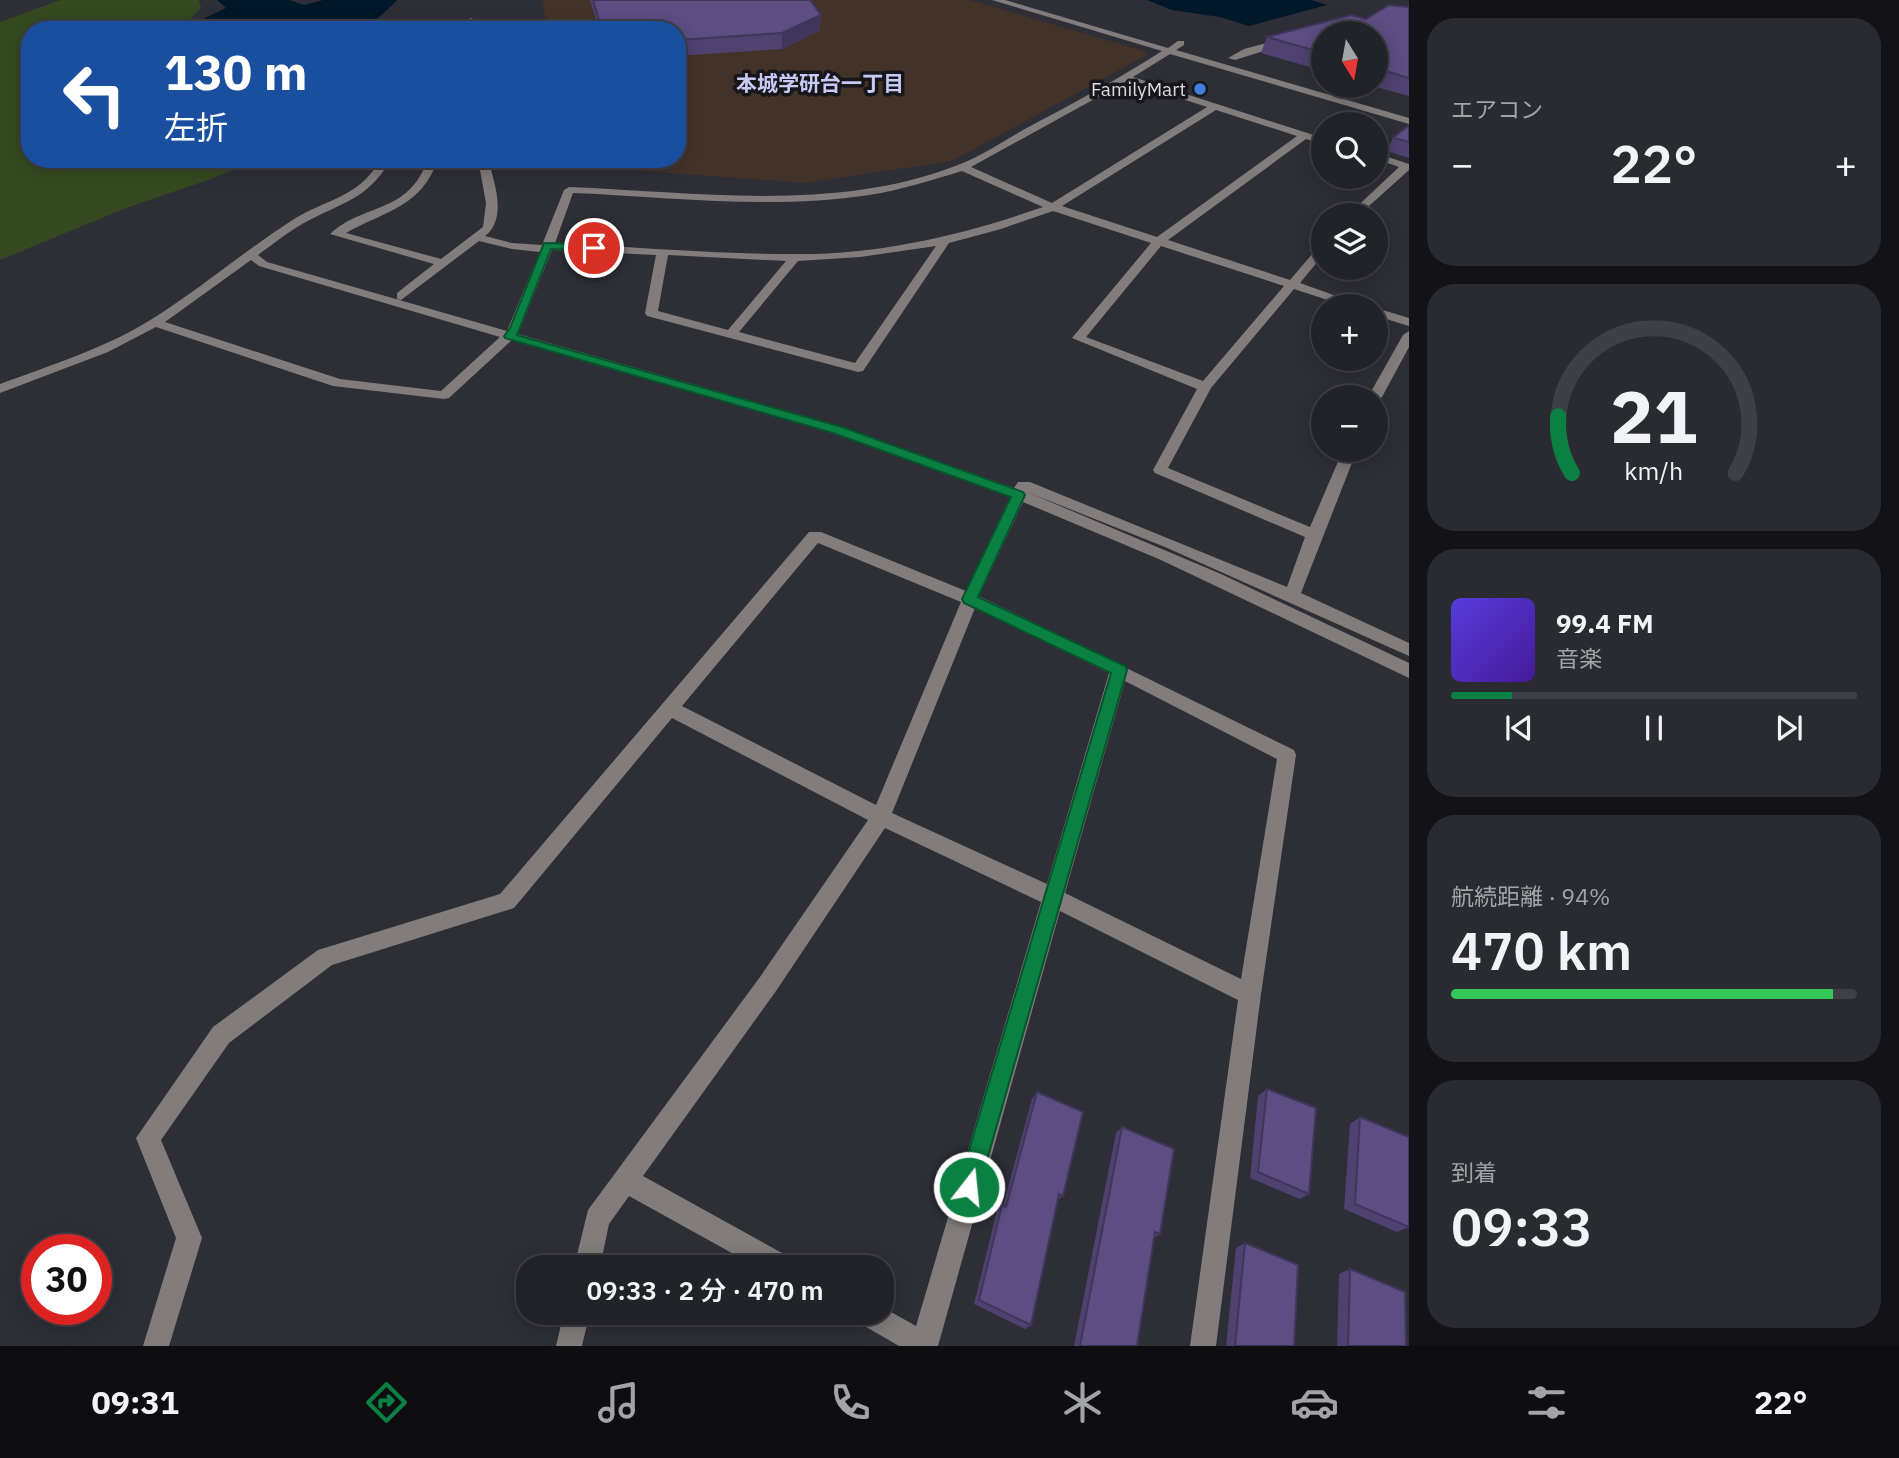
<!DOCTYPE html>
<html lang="ja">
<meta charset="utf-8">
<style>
:root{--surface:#222229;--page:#2a2a31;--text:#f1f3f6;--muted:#a2a4a8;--line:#3f3f46;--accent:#0b8043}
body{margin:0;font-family:"IBM Plex Sans","Noto Sans JP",sans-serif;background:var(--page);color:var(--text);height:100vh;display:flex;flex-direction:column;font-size:26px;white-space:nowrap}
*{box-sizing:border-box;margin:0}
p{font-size:23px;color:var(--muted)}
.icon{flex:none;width:38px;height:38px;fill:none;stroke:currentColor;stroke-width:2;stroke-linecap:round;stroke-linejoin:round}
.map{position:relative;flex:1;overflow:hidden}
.sheet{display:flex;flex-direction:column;gap:18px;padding:18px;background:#131317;width:490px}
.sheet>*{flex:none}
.guide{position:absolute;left:21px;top:21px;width:665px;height:147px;border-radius:28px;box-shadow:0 4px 18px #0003,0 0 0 2px var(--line);background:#1a4fa0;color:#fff;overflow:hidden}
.needle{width:46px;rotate:169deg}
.buttons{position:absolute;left:1311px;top:21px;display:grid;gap:14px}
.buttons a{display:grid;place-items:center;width:77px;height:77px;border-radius:50%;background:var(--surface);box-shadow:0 4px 18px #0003,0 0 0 2px var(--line);font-size:35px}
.speed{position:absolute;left:21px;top:1234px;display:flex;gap:14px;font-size:35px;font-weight:700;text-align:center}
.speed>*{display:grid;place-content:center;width:91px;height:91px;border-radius:50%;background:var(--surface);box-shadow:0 4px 18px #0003,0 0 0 2px var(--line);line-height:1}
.speed .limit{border:10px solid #d22;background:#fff;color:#111}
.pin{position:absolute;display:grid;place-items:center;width:60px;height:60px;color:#fff;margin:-30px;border:4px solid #fff;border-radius:50%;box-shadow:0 2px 7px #0007}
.me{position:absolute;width:77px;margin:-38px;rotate:16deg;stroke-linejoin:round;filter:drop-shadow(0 0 5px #0008)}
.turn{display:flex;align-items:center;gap:24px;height:147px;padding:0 28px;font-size:32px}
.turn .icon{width:91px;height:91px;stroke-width:2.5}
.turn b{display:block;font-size:49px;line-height:60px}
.big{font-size:52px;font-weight:600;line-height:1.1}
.sheet .widget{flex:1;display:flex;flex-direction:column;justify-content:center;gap:10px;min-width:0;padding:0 24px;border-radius:28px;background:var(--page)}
.sheet .dial{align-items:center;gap:0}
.dial svg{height:182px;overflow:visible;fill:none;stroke:var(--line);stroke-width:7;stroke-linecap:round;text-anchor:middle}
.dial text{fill:var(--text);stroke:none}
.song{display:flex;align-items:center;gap:21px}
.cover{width:84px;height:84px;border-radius:10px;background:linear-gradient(135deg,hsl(250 70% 55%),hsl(260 70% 35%))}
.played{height:7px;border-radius:4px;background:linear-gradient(90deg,var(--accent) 15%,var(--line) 15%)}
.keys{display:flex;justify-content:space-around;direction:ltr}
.heat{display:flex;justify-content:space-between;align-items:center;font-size:38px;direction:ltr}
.charge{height:10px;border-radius:5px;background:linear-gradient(90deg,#34c759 94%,var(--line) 0)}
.trip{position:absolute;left:516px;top:1255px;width:378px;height:70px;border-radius:28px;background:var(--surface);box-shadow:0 4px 18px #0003,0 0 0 2px var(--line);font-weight:600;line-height:70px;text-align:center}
.dock{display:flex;height:112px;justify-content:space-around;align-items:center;background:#0e0e10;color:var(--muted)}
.dock .icon{width:49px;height:49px}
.dock .selected{color:var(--accent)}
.dock b{font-size:32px;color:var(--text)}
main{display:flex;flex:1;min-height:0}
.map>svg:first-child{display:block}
.commercial{fill:#433228}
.green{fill:#344920}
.water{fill:#00182a}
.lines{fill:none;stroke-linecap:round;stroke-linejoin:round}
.minor{fill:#827c7c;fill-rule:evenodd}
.wall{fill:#4f4270}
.shaded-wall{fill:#40365b}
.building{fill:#5c4d82;stroke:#40365b;stroke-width:2}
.route{fill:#0b8043;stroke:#07532c;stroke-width:2}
.shop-dot{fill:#3f7fe0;stroke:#17171b;stroke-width:2.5}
.labels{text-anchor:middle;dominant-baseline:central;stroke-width:7;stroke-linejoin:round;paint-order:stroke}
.far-poi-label{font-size:19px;fill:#dbdbe1;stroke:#17171b;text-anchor:end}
.far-neighbourhood-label{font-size:21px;font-weight:bold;fill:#c6caf5;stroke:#17171b}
</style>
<main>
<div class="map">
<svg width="1409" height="1346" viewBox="0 0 1409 1346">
<rect width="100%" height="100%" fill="#2e2e37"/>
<path class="commercial" d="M542,0H970L1144,51L1147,55L952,161L805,183L575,166L574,159H677V30H548Z"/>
<path class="green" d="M60,0H199L201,8L187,23L212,30H30V159H257L214,178L126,208L0,260V22Z"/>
<path class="water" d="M217,0H289L304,5L323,0H397C388,9 377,21 365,26L249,27L199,21L226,8Z
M1147,0H1311L1327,5L1249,26L1220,17L1172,10Z"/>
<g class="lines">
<path class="minor" d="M992,0H1005L1168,48L1178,41H1184V45L1176,50L1409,118V124L1170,54L1133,77L1323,138V144L1306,139L1168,240L1290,280L1319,246L1323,245V255L1300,283L1364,306H1346L1294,289L1211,388L1168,468L1310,527L1343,450H1357L1301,593L1409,643V656L1165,547L1027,492L1221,574L1409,663V678L1161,560L1023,502L979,596L1294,750L1296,755L1261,994L1216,1346H1190L1238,1000L1060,911L938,1346H899L856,1321L852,1312H882V1307L916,1326L1041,902L885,828L776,991L643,1176L791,1258L795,1267H757L629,1196L609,1224L600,1267H574L588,1210L760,977L868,820L672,718L514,908L332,965L229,1043L161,1140L202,1238L169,1346H143L176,1238L136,1138L213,1027L318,950L500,894L809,532H821L966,591L1010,497L832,433L512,340L449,398L444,399L333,386L156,327L108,352L0,393V384C51,365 106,348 152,319C200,289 243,252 291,221C326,198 357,200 381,159H391C368,200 342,202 304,223C288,232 273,244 258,255L267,262L507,331L540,252L512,249L479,241L401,300L397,299V293L434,264L330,234C365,202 408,215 428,159H438C422,207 385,211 346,233L441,259L483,227L486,203L478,159H488C494,182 508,218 485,236L512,243L542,245L564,190L569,187C696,192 836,213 958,165C981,156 1002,142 1023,130C1070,105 1117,80 1162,51ZM1127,81L1207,107L1052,203L971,167ZM1216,110L1297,136L1157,237L1062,206ZM962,171L1043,207C963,235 879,255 794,254C714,254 634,247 555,243L573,193C670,197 772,210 869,195C901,190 932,180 962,171ZM1053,211L1151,243L1072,338L1197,389L1153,470L1155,473L1305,537L1287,587L1030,482H1018L1014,488L842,427L518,334L552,250L656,255L645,313L647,316L858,372L863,371L949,243L1001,229ZM936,246L855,363L739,332L798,261L860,257ZM1161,246L1284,286L1203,381L1086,337ZM668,255L786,261L728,330L658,311ZM251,260L259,266L500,337L441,391L340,379L165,322ZM818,543L961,602L876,805L682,706ZM975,608L1109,673L1047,884L892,813ZM1125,681L1277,759L1241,979L1065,893Z
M470,18L477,20V30H469Z
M1285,38L1288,43L1235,60L1228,58L1244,49Z
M1376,153L1409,164V170L1359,215H1348L1399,167L1376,159Z
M1376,308L1409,318V326L1376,316Z
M1409,331V347L1382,397L1376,401V397H1368L1403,335Z
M564,1312H590L582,1346H556Z"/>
</g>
<path class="wall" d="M590,0H810L821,15L819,31L782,49L677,56V30H599Z
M1409,7V96L1372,86H1376V33H1323V71L1261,53L1267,37L1366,19Z
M1409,125V158L1387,151L1393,138Z
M1267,1089L1309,1194L1300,1199L1250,1178L1258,1096Z
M1037,1092L1063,1196L1057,1201L1031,1325L1025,1329L974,1304L997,1211L1002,1205L1003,1206L1032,1099Z
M1360,1117L1409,1227L1397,1232L1344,1209L1350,1124Z
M1122,1127L1160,1234L1154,1238L1137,1346H1074L1116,1133Z
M1245,1243L1294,1346H1226L1236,1248Z
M1350,1269L1406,1346H1337L1339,1274Z"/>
<path class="shaded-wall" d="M821,15L819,31L782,49V33Z"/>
<path class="building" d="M593,0H810L821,15L782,33L677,40V30H602Z
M1389,5L1409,7V78L1376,68V33H1323V53L1267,37L1351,15L1366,19Z
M1409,125V142L1393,138Z
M1267,1089L1316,1108L1309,1194L1258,1172Z
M1037,1092L1083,1112L1063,1196L1059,1194L1031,1325L979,1300L1002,1205L1006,1207Z
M1360,1117L1409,1137V1227L1355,1204Z
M1122,1127L1174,1149L1160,1234L1155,1232L1137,1346H1080Z
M1245,1243L1298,1265L1294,1346H1235Z
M1350,1269L1405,1292L1406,1346H1348Z"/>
<path class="route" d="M544,243L594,244L599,248L594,251L551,249L517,335L842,427L1023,492L1025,495L978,597L1125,666L1127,670L977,1195L969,1198L961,1195L958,1187L1111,673L964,603L962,599L1011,497L833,433L505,338L504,336L510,328Z"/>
<circle class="shop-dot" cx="1200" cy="89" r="7"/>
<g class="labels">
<g class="far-poi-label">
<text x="1186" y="89">FamilyMart</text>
</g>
<g class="far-neighbourhood-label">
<text x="820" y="83">本城学研台一丁目</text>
</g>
</g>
</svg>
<div class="buttons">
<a><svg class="needle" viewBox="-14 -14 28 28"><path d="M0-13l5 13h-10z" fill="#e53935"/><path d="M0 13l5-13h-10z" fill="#a2a4a8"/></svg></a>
<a><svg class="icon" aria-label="search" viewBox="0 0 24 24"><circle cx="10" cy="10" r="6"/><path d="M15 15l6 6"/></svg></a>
<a><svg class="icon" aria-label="layers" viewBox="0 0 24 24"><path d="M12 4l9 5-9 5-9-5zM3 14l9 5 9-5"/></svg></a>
<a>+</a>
<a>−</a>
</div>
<div class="speed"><div class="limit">30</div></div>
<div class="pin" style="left:594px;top:248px;background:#d93025"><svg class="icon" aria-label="arrive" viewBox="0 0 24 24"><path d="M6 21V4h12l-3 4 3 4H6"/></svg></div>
<svg class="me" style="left:969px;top:1187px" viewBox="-20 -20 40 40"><circle r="17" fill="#0b8043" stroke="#fff" stroke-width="3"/><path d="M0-11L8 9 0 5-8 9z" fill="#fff"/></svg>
<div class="trip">09:33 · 2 分 · 470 m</div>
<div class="guide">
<div class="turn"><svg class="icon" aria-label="left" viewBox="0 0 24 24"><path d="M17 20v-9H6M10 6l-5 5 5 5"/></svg><div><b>130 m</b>左折</div></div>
</div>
</div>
<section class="sheet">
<div class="widget"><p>エアコン</p>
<div class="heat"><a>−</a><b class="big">22°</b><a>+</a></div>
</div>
<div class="widget dial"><svg viewBox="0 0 100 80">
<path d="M14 69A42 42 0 1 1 86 69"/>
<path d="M14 69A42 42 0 0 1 8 44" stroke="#0b8043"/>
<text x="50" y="56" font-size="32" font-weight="700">21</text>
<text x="50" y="72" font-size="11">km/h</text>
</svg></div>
<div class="widget">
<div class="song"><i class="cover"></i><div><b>99.4 FM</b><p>音楽</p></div></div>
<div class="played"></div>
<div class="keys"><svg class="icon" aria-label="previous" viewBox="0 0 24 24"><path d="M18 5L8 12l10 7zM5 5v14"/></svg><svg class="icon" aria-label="pause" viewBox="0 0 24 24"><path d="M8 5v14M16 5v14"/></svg><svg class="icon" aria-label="next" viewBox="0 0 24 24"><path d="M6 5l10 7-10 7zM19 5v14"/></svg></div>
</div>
<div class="widget"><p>航続距離 · 94%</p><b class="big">470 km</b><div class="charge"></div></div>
<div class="widget"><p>到着</p><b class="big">09:33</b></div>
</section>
</main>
<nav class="dock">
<b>09:31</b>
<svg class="icon selected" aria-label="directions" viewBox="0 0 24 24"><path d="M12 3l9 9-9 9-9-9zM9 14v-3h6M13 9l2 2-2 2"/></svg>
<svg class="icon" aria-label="music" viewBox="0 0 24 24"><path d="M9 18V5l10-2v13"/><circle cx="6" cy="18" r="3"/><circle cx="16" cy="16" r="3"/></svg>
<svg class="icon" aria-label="phone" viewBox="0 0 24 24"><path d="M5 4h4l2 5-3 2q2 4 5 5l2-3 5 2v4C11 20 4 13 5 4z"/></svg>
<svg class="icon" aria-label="climate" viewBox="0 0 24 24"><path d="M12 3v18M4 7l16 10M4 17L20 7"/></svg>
<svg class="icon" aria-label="car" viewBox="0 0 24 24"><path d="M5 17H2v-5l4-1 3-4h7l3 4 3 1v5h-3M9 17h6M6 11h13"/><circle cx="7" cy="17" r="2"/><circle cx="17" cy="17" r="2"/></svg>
<svg class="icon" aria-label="filters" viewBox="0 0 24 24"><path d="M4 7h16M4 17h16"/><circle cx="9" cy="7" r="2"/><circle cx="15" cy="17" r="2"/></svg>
<b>22°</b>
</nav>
